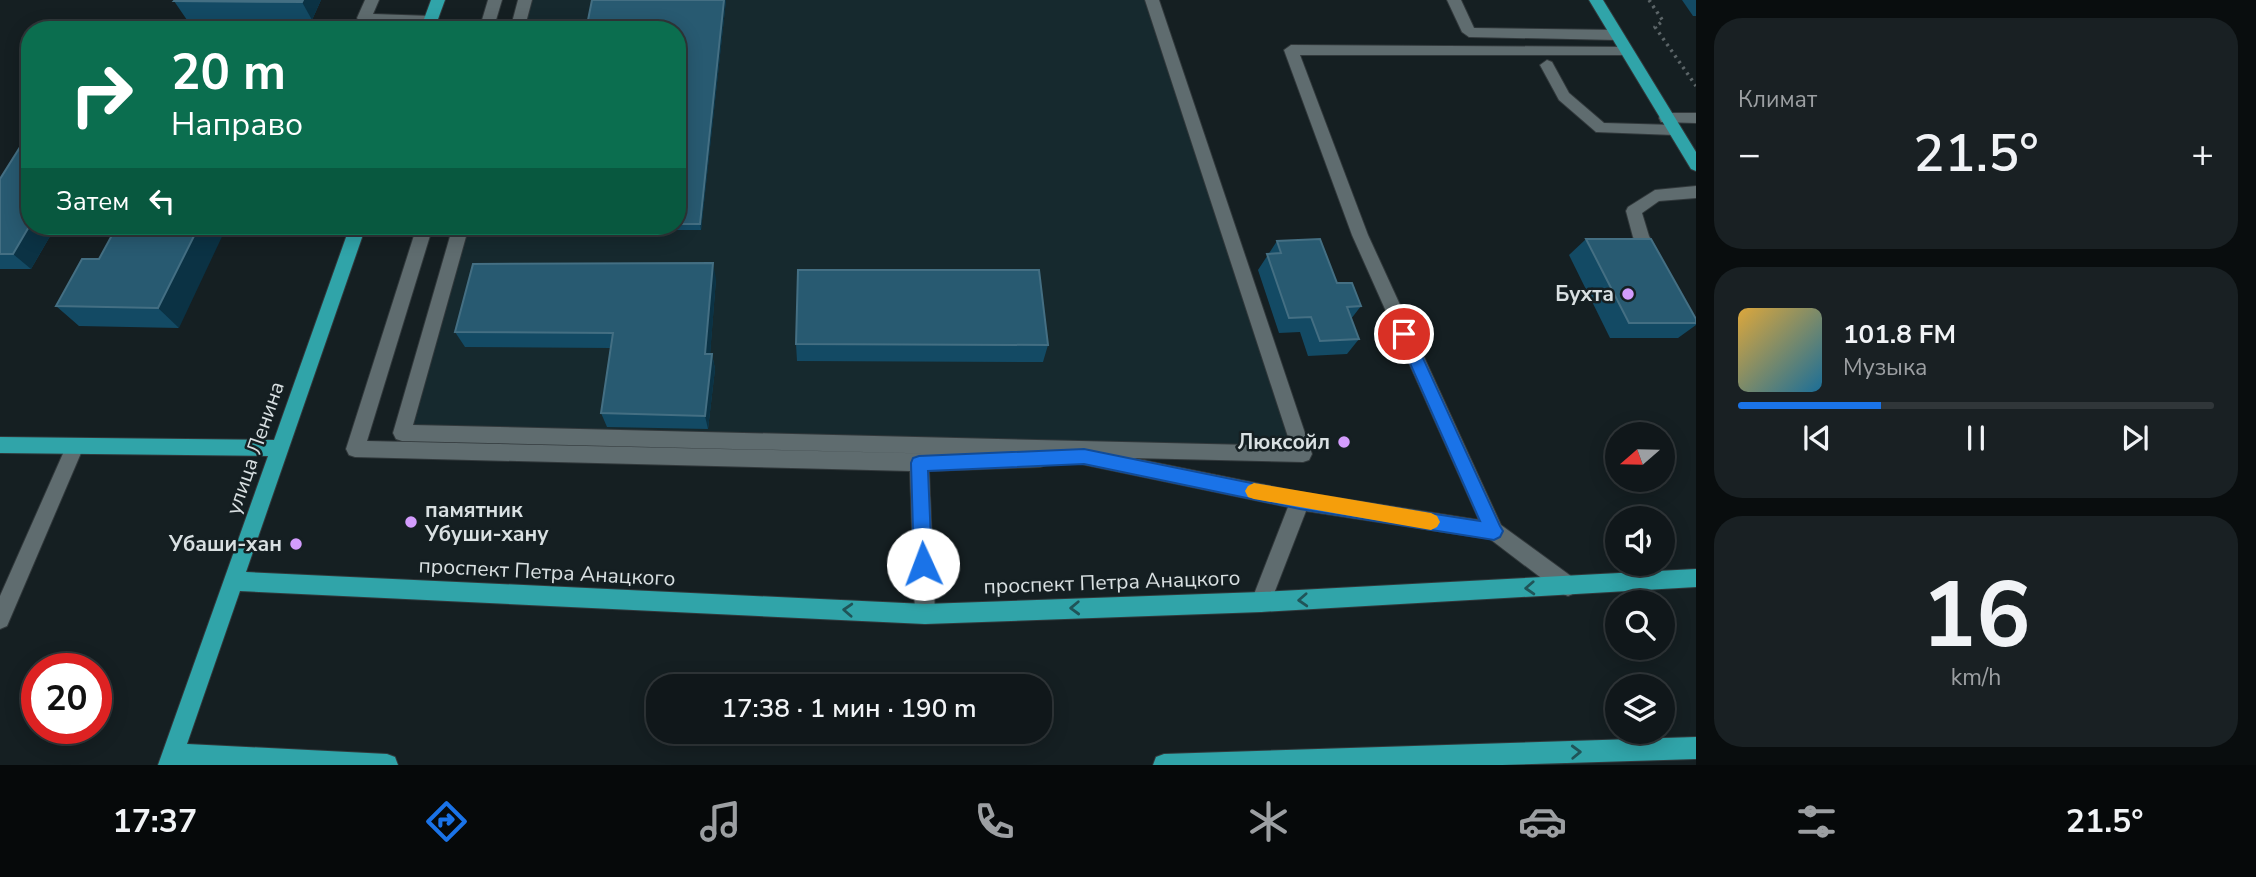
<!DOCTYPE html>
<html lang="ru">
<meta charset="utf-8">
<style>
:root{--surface:#10171a;--page:#192023;--text:#f1f3f6;--muted:#9c9fa2;--line:#303639;--accent:#1a73e8}
body{margin:0;font-family:"Nunito Sans",sans-serif;background:var(--page);color:var(--text);height:100vh;display:flex;flex-direction:column;font-size:26px;white-space:nowrap}
*{box-sizing:border-box;margin:0}
p{font-size:23px;color:var(--muted)}
.icon{flex:none;width:38px;height:38px;fill:none;stroke:currentColor;stroke-width:2;stroke-linecap:round;stroke-linejoin:round}
.map{position:relative;flex:1;overflow:hidden}
.details{display:flex;flex-direction:column;gap:18px;padding:18px;background:#090d0e;width:560px}
.details>*{flex:none}
.top-card{position:absolute;left:21px;top:21px;width:665px;height:214px;border-radius:28px;box-shadow:0 4px 18px #0003,0 0 0 2px var(--line);background:#0b6e4f;color:#fff;overflow:hidden}
.needle{width:46px;rotate:250deg}
.buttons{position:absolute;left:1605px;top:422px;display:grid;gap:14px}
.buttons a{display:grid;place-items:center;width:70px;height:70px;border-radius:50%;background:var(--surface);box-shadow:0 4px 18px #0003,0 0 0 2px var(--line);font-size:35px}
.speed{position:absolute;left:21px;top:653px;display:flex;gap:14px;font-size:35px;font-weight:700;text-align:center}
.speed>*{display:grid;place-content:center;width:91px;height:91px;border-radius:50%;background:var(--surface);box-shadow:0 4px 18px #0003,0 0 0 2px var(--line);line-height:1}
.speed .limit{border:10px solid #d22;background:#fff;color:#111}
.pin{position:absolute;display:grid;place-items:center;width:60px;height:60px;color:#fff;margin:-30px;border:4px solid #fff;border-radius:50%;box-shadow:0 2px 7px #0007}
.me{position:absolute;width:77px;margin:-38px;rotate:358deg;stroke-linejoin:round;filter:drop-shadow(0 0 5px #0008)}
.turn{display:flex;align-items:center;gap:24px;height:147px;padding:0 35px;font-size:32px}
.turn .icon{width:91px;height:91px;stroke-width:2.5}
.turn b{display:block;font-size:49px;line-height:60px}
.then{display:flex;align-items:center;height:66px;padding:0 35px;background:#0003;gap:14px;font-size:26px}
.big{font-size:52px;font-weight:600;line-height:1.1}
.details .card{flex:1;display:flex;flex-direction:column;justify-content:center;gap:10px;min-width:0;padding:0 24px;border-radius:28px;background:var(--page)}
.details .dial{align-items:center;gap:0}
.dial b{font-size:91px;line-height:1}
.song{display:flex;align-items:center;gap:21px}
.cover{width:84px;height:84px;border-radius:10px;background:linear-gradient(135deg,hsl(40 70% 55%),hsl(200 70% 35%))}
.played{height:7px;border-radius:4px;background:linear-gradient(90deg,var(--accent) 30%,var(--line) 30%)}
.keys{display:flex;justify-content:space-around;direction:ltr}
.heat{display:flex;justify-content:space-between;align-items:center;font-size:38px;direction:ltr}
.trip{position:absolute;left:646px;top:674px;width:406px;height:70px;border-radius:28px;background:var(--surface);box-shadow:0 4px 18px #0003,0 0 0 2px var(--line);font-weight:600;line-height:70px;text-align:center}
.tabs{display:flex;height:112px;justify-content:space-around;align-items:center;background:#06090a;color:var(--muted)}
.tabs .icon{width:49px;height:49px}
.tabs .active{color:var(--accent)}
.tabs b{font-size:32px;color:var(--text)}
main{display:flex;flex:1;min-height:0}
.map>svg:first-child{display:block}
.built{fill:#16292e}
.lines{fill:none;stroke-linecap:round;stroke-linejoin:round}
.minor-casing{stroke:#31383b;stroke-width:2}
.major-casing{stroke:#31383b;stroke-width:2}
.path{stroke:#5c6568;stroke-width:3.5;stroke-dasharray:2.5 4.5;stroke-linecap:butt}
.minor{fill:#5f6c6f;fill-rule:evenodd}
.major{fill:#30a4a9;fill-rule:evenodd}
.wall{fill:#134a64}
.shaded-wall{fill:#0b3244}
.building{fill:#285a71;stroke:#446f83;stroke-width:2}
.oneway{stroke:#205458}
.route{fill:#1a73e8;stroke:#114b97;stroke-width:2}
.slow{fill:#f59e0b}
.poi-dot{fill:#d39cfd;stroke:#151f22;stroke-width:2.5}
.labels{text-anchor:middle;dominant-baseline:central;stroke-width:5;stroke-linejoin:round;paint-order:stroke}
.poi-label{font-size:21px;font-weight:bold;fill:#d9e0e2;stroke:#151f22;text-anchor:end}
.street-label{font-size:21px;fill:#d9e0e2;stroke:#151f22}
</style>
<main>
<div class="map">
<svg width="1696" height="765" viewBox="0 0 1696 765">
<rect width="100%" height="100%" fill="#151f22"/>
<path class="built" d="M525,0H1152L1303,454L402,433L461,226H677V30H517Z"/>
<g class="lines">
<g class="minor-casing">
<path id="minor" d="M365,0H379L373,14L431,16L438,20L431,24L359,21L357,18Z
M488,0H502L493,30H479Z
M518,0H532L524,30H510Z
M1145,0H1159L1312,454L1309,460L1303,462L1132,458L1300,492L1479,520L1352,235L1284,50L1291,45L1630,47V53L1625,55H1300L1368,235L1501,525L1575,579L1578,586L1575,593L1568,596L1561,593L1490,539L1306,511L1268,609L1261,612L1254,609L1251,602L1288,507L1086,465L1080,463L1077,457L1048,456L1046,465L1040,467L929,471L935,614L932,621L925,624L918,621L915,614L910,471L355,457L349,455L346,449L417,226H433L367,441L947,454L402,441L396,439L393,433L453,226H469L413,425L1291,446Z
M1447,0H1461L1474,28L1617,30L1624,35L1617,40L1469,37L1462,32Z
M1547,60L1552,62L1569,93L1604,123L1674,125L1681,130L1674,135L1596,132L1559,100L1540,65Z
M1666,113H1696V123L1661,122L1659,118L1661,114Z
M1696,186V198L1659,201L1642,213L1649,236L1661,258L1653,264L1647,262L1633,237L1626,211L1628,207L1655,190Z
M75,438L81,440L84,446L7,626L0,629V596L69,440Z"/>
</g>
<g class="major-casing">
<path id="major" d="M431,0H445L434,30H420Z
M1589,0H1603L1696,152V171L1691,169Z
M350,226H366L246,572L925,604L1261,592L1696,569V587L1261,612L925,624L240,591L187,744L387,754L395,757L398,765H158L268,456L0,453V437L274,440Z
M1696,737V759L1502,765H1153L1156,757L1164,754Z"/>
</g>
<path class="path" d="M1649,0L1663,21L1655,27L1696,86"/>
<use href="#minor" class="minor"/>
<use href="#major" class="major"/>
</g>
<path class="wall" d="M175,0H321L312,20H187L174,1Z
M592,0H726L701,230H546L544,226H677V30Z
M1682,0H1696V16H1693Z
M0,179L30,226H56L31,269H0Z
M117,226L179,328L79,326L56,306L99,259Z
M1586,239L1696,319V325L1678,338H1610L1569,255Z
M1277,241L1337,283L1361,306L1351,319L1359,339L1347,354L1308,356L1300,332L1279,333L1258,270Z
M716,279L710,354H712L715,369L708,429L607,427L601,413L611,348L465,347L455,332Z
M796,344L1048,345L1043,362L797,361Z"/>
<path class="shaded-wall" d="M303,0H321L312,20L302,2Z
M724,0H726L701,230L700,224Z
M30,225L56,226L31,269L13,254Z
M199,226H227L179,328L158,308Z
M713,263L716,279L709,369L705,354Z
M712,354L715,369L708,429L705,416Z"/>
<path class="building" d="M175,0H303L302,2L174,1Z
M592,0H724L700,224H677V30H586Z
M27,136H30V225L13,254H0V179Z
M117,226H199L158,308L56,306L82,259H99Z
M1320,239L1337,283H1352L1361,306L1347,307L1359,339L1320,341L1311,317L1289,318L1267,254L1281,253L1277,241Z
M1586,239H1651L1696,319V323H1629Z
M713,263L705,354H712L705,416L601,413L613,333L455,332L473,264Z
M798,270H1039L1048,345L796,344Z"/>
<defs><path id="oneway-chevron" d="M-2-3.5L2.5 0L-2 3.5" fill="none" stroke-width="1.6" stroke-linecap="round" stroke-linejoin="round" transform="scale(1.75)"/></defs>
<g class="oneway">
<use href="#oneway-chevron" transform="translate(1530 588) rotate(177)"/>
<use href="#oneway-chevron" transform="translate(1303 600) rotate(177)"/>
<use href="#oneway-chevron" transform="translate(1075 608) rotate(178)"/>
<use href="#oneway-chevron" transform="translate(848 610) rotate(-177)"/>
<use href="#oneway-chevron" transform="translate(1576 752) rotate(-2)"/>
</g>
<path class="route" d="M1404,327L1412,334L1500,526L1503,531L1500,537L1494,540L1300,509L1084,464L928,471L932,564L929,570L923,572L916,570L914,564L911,463L913,458L919,456L1084,449L1300,493L1480,521L1397,334Z"/>
<path class="slow" d="M1254,483L1431,513L1437,516L1440,522L1437,527L1431,530L1254,499L1248,497L1245,491L1248,486Z"/>
<g class="poi-dot">
<circle cx="1628" cy="294" r="7"/>
<circle cx="1344" cy="442" r="7"/>
<circle cx="411" cy="522" r="7"/>
<circle cx="296" cy="544" r="7"/>
</g>
<g class="labels">
<g class="poi-label">
<text x="1614" y="294">Бухта</text>
<text x="1330" y="442">Люксойл</text>
<text x="425" y="510" text-anchor="start">памятник<tspan x="425" dy="24">Убуши-хану</tspan></text>
<text x="282" y="544">Убаши-хан</text>
</g>
<g class="street-label">
<text transform="translate(255 448) rotate(-71)">улица Ленина</text>
<text transform="translate(547 572) rotate(3)">проспект Петра Анацкого</text>
<text transform="translate(1112 582) rotate(-2)">проспект Петра Анацкого</text>
</g>
</g>
</svg>
<div class="buttons">
<a><svg class="needle" viewBox="-14 -14 28 28"><path d="M0-13l5 13h-10z" fill="#e53935"/><path d="M0 13l5-13h-10z" fill="#9c9fa2"/></svg></a>
<a><svg class="icon" aria-label="sound" viewBox="0 0 24 24"><path d="M4 9h4l5-4v14l-5-4H4zM17 9q2 3 0 6"/></svg></a>
<a><svg class="icon" aria-label="search" viewBox="0 0 24 24"><circle cx="10" cy="10" r="6"/><path d="M15 15l6 6"/></svg></a>
<a><svg class="icon" aria-label="layers" viewBox="0 0 24 24"><path d="M12 4l9 5-9 5-9-5zM3 14l9 5 9-5"/></svg></a>
</div>
<div class="speed"><div class="limit">20</div></div>
<div class="pin" style="left:1404px;top:334px;background:#d93025"><svg class="icon" aria-label="arrive" viewBox="0 0 24 24"><path d="M6 21V4h12l-3 4 3 4H6"/></svg></div>
<svg class="me" style="left:923px;top:564px" viewBox="-20 -20 40 40"><circle r="19" fill="#fff"/><path d="M0-13L10 11 0 6-10 11z" fill="#1a73e8"/></svg>
<div class="trip">17:38 · 1 мин · 190 m</div>
<div class="top-card">
<div class="turn"><svg class="icon" aria-label="right" viewBox="0 0 24 24"><path d="M7 20v-9h11M14 6l5 5-5 5"/></svg><div><b>20 m</b>Направо</div></div>
<div class="then">Затем<svg class="icon" aria-label="left" viewBox="0 0 24 24"><path d="M17 20v-9H6M10 6l-5 5 5 5"/></svg></div>
</div>
</div>
<section class="details">
<div class="card"><p>Климат</p>
<div class="heat"><a>−</a><b class="big">21.5°</b><a>+</a></div>
</div>
<div class="card">
<div class="song"><i class="cover"></i><div><b>101.8 FM</b><p>Музыка</p></div></div>
<div class="played"></div>
<div class="keys"><svg class="icon" aria-label="previous" viewBox="0 0 24 24"><path d="M18 5L8 12l10 7zM5 5v14"/></svg><svg class="icon" aria-label="pause" viewBox="0 0 24 24"><path d="M8 5v14M16 5v14"/></svg><svg class="icon" aria-label="next" viewBox="0 0 24 24"><path d="M6 5l10 7-10 7zM19 5v14"/></svg></div>
</div>
<div class="card dial"><b>16</b><p>km/h</p></div>
</section>
</main>
<nav class="tabs">
<b>17:37</b>
<svg class="icon active" aria-label="directions" viewBox="0 0 24 24"><path d="M12 3l9 9-9 9-9-9zM9 14v-3h6M13 9l2 2-2 2"/></svg>
<svg class="icon" aria-label="music" viewBox="0 0 24 24"><path d="M9 18V5l10-2v13"/><circle cx="6" cy="18" r="3"/><circle cx="16" cy="16" r="3"/></svg>
<svg class="icon" aria-label="phone" viewBox="0 0 24 24"><path d="M5 4h4l2 5-3 2q2 4 5 5l2-3 5 2v4C11 20 4 13 5 4z"/></svg>
<svg class="icon" aria-label="climate" viewBox="0 0 24 24"><path d="M12 3v18M4 7l16 10M4 17L20 7"/></svg>
<svg class="icon" aria-label="car" viewBox="0 0 24 24"><path d="M5 17H2v-5l4-1 3-4h7l3 4 3 1v5h-3M9 17h6M6 11h13"/><circle cx="7" cy="17" r="2"/><circle cx="17" cy="17" r="2"/></svg>
<svg class="icon" aria-label="filters" viewBox="0 0 24 24"><path d="M4 7h16M4 17h16"/><circle cx="9" cy="7" r="2"/><circle cx="15" cy="17" r="2"/></svg>
<b>21.5°</b>
</nav>
